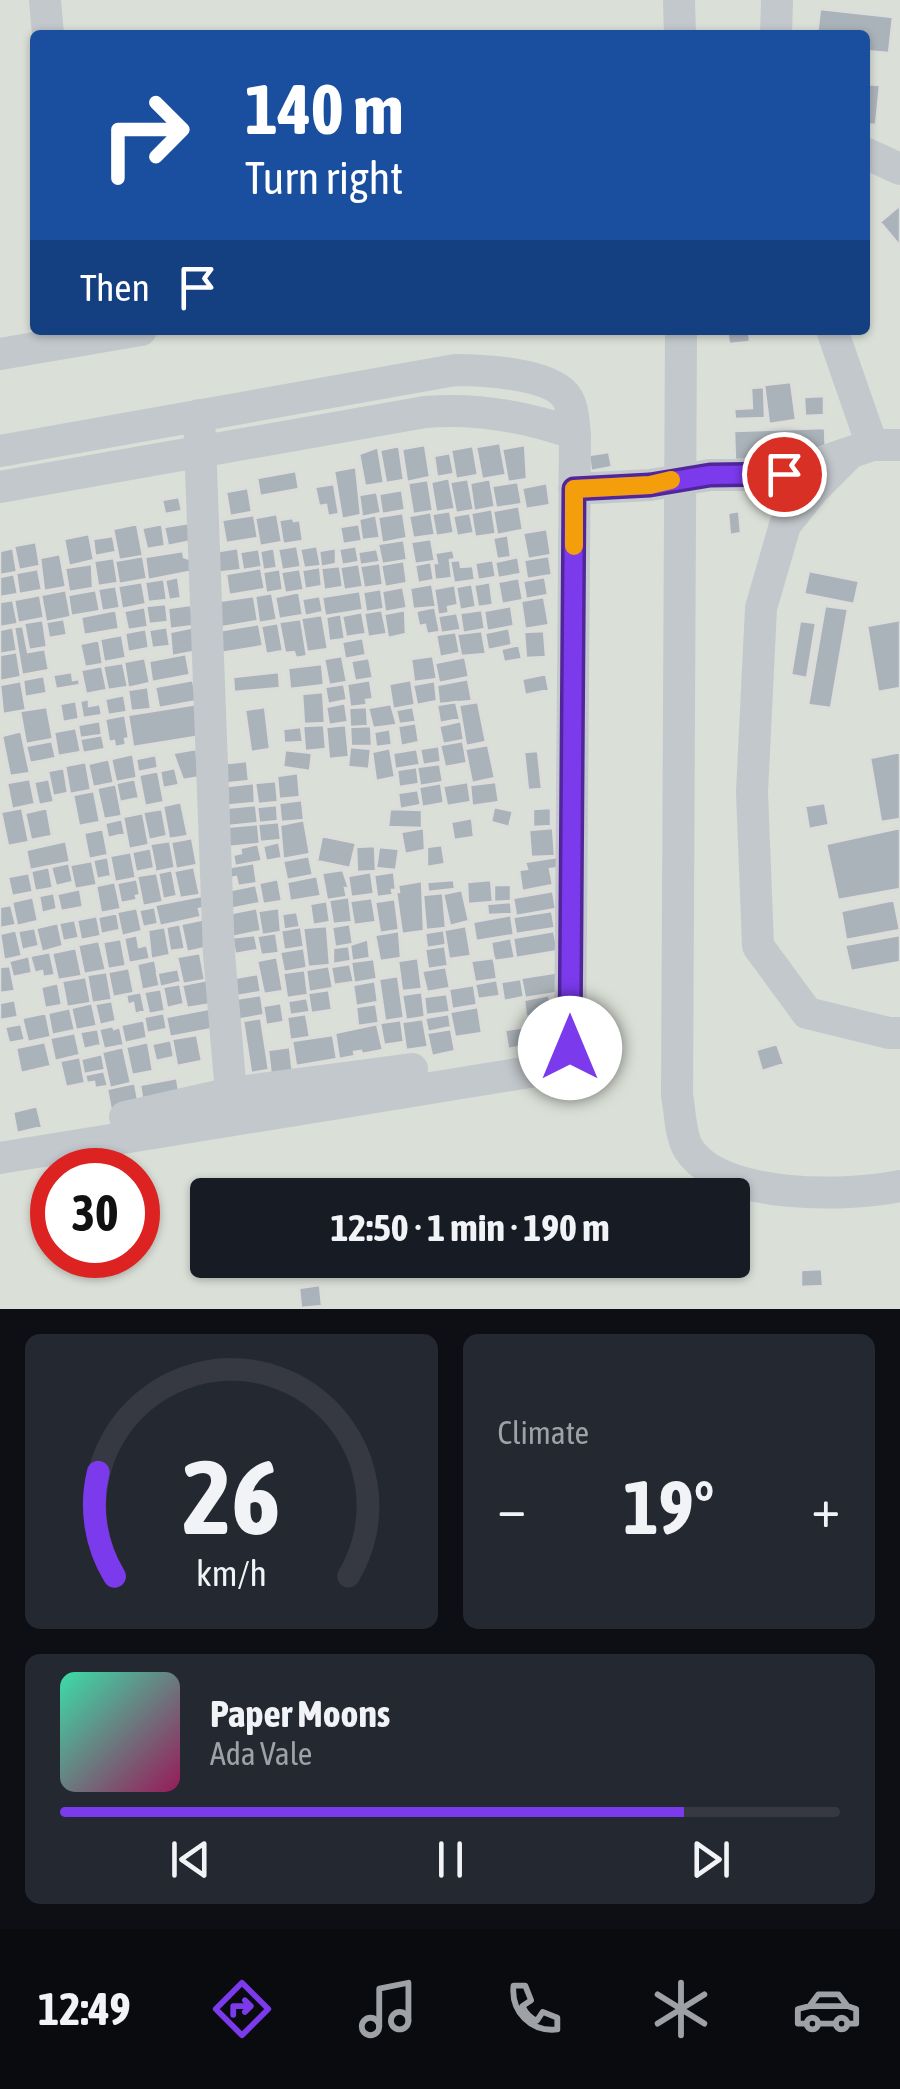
<!DOCTYPE html>
<meta charset="utf-8">
<style>
:root{--surface:#171b24;--page:#242831;--text:#f1f3f6;--muted:#9ea1a6;--line:#363941;--accent:#7c3aed}
body{margin:0;font-family:"Asap Condensed",sans-serif;background:var(--page);color:var(--text);height:100vh;display:flex;flex-direction:column;font-size:38px;white-space:nowrap}
*{box-sizing:border-box;margin:0}
p{font-size:32px;color:var(--muted)}
.icon{flex:none;width:55px;height:55px;fill:none;stroke:currentColor;stroke-width:2;stroke-linecap:round;stroke-linejoin:round}
.map{position:relative;height:1309px;overflow:hidden}
.side{display:flex;flex-direction:column;gap:25px;padding:25px;background:#0d0f14;flex:1}
.side>*{flex:none}
.hud{position:absolute;left:30px;top:30px;width:840px;height:305px;border-radius:10px;box-shadow:0 2px 8px #0004;background:#1a4fa0;color:#fff;overflow:hidden}
.speed{position:absolute;left:30px;top:1148px;display:flex;gap:20px;font-size:50px;font-weight:700;text-align:center}
.speed>*{display:grid;place-content:center;width:130px;height:130px;border-radius:50%;background:var(--surface);box-shadow:0 2px 8px #0004;line-height:1}
.speed .limit{border:15px solid #d22;background:#fff;color:#111}
.pin{position:absolute;display:grid;place-items:center;width:85px;height:85px;color:#fff;margin:-42px;border:5px solid #fff;border-radius:50%;box-shadow:0 2px 10px #0007}
.me{position:absolute;width:110px;margin:-55px;rotate:0deg;stroke-linejoin:round;filter:drop-shadow(0 0 8px #0008)}
.turn{display:flex;align-items:center;gap:35px;height:210px;padding:0 50px;font-size:45px}
.turn .icon{width:130px;height:130px;stroke-width:2.5}
.turn b{display:block;font-size:70px;line-height:85px}
.then{display:flex;align-items:center;height:95px;padding:0 50px;background:#0003;gap:20px;font-size:38px}
.big{font-size:75px;font-weight:700;line-height:1.1}
.side .card{flex:1;display:flex;flex-direction:column;justify-content:center;gap:15px;min-width:0;padding:0 35px;border-radius:15px;background:var(--page)}
.side .dial{align-items:center;gap:0}
.dial svg{height:260px;overflow:visible;fill:none;stroke:var(--line);stroke-width:7;stroke-linecap:round;text-anchor:middle}
.dial text{fill:var(--text);stroke:none}
.song{display:flex;align-items:center;gap:30px}
.cover{width:120px;height:120px;border-radius:15px;background:linear-gradient(135deg,hsl(160 70% 55%),hsl(330 70% 35%))}
.played{height:10px;border-radius:5px;background:linear-gradient(90deg,var(--accent) 80%,var(--line) 80%)}
.keys{display:flex;justify-content:space-around;direction:ltr}
.heat{display:flex;justify-content:space-between;align-items:center;font-size:55px;direction:ltr}
.side .tiles{flex:1;display:grid;gap:25px;grid-template-columns:1fr 1fr}
.card:last-child{grid-column:span 2}
.trip{position:absolute;left:190px;top:1178px;width:560px;height:100px;border-radius:10px;background:var(--surface);box-shadow:0 2px 8px #0004;font-weight:700;line-height:100px;text-align:center}
.menu{display:flex;height:160px;justify-content:space-around;align-items:center;background:#090b0e;color:var(--muted)}
.menu .icon{width:70px;height:70px}
.menu .on{color:var(--accent)}
.menu b{font-size:45px;color:var(--text)}
.map>svg:first-child{display:block}
.green{fill:#dadfd7;fill-rule:evenodd}
.building{fill:#aab3b9;stroke:#dcdcda;stroke-width:2.5}
.lines{fill:none;stroke-linecap:round;stroke-linejoin:round}
.minor{stroke:#c3c8cc;stroke-width:32}
.route-casing{stroke:#51269a;stroke-width:25}
.route{stroke:#7c3aed;stroke-width:18}
.slow{stroke:#f59e0b;stroke-width:18}
</style>
<div class="map">
<svg width="900" height="1309" viewBox="0 0 900 1309">
<rect width="100%" height="100%" fill="#fafaf8"/>
<path class="green" d="M0,0H900V1309H0ZM35,35H865V330H35ZM52,1170H138V1255H52ZM208,1195H732V1260H208Z"/>
<path class="building" d="M820,9L893,17L889,53L865,51V35H817Z
M865,84L880,85L876,125L865,124Z
M900,205V246L880,222Z
M727,330H749L750,342L729,344Z
M791,382L796,420L769,424L764,385Z
M764,387L765,418L735,419L734,409L752,408L751,388Z
M824,396V415L805,416L804,397Z
M825,428L826,457L735,460L734,431Z
M500,443L506,475L482,479L476,447Z
M425,445L430,477L407,482L402,449Z
M525,445L527,479L508,482L502,449Z
M399,446L404,480L386,483L380,450Z
M473,446L478,475L456,479L451,450Z
M378,447L384,483L365,486L359,454Z
M609,452L612,467L591,471L589,455Z
M450,453L454,474L437,477L434,456Z
M356,467L361,515L342,519L334,471Z
M296,471L299,489L260,496L257,478Z
M449,478L455,509L436,512L431,482Z
M468,479L474,510L456,513L450,482Z
M490,479L495,507L474,511L470,483Z
M428,480L433,511L413,514L408,483Z
M518,482L522,504L496,508L492,486Z
M547,483L550,505L526,509L522,488Z
M334,484L339,514L328,516L326,505L319,506L315,487Z
M248,488L252,512L230,516L226,492Z
M402,490L405,510L382,514L379,494Z
M377,492L381,513L362,517L359,495Z
M179,497L182,511L165,514L162,500Z
M519,506L523,530L497,535L493,511Z
M492,509L496,534L475,537L471,513Z
M450,511L454,533L436,536L432,514Z
M739,511L741,533L730,535L728,513Z
M431,512L435,535L413,538L409,516Z
M403,513L407,538L382,543L378,517Z
M470,513L474,533L457,536L453,516Z
M277,514L282,542L260,546L255,518Z
M254,515L258,538L226,543L222,520Z
M376,515L380,538L362,540L359,519Z
M293,518L294,521L300,520L303,541L283,544L279,520Z
M189,523L192,541L168,546L164,527Z
M137,524L143,556L119,560L113,529Z
M162,524L165,546L147,549L142,528Z
M359,524L362,541L343,544L340,527Z
M547,529L551,555L528,559L523,533Z
M89,534L94,560L69,566L64,539Z
M508,535L511,557L497,559L493,538Z
M113,536L116,552L95,556L93,539Z
M431,539L435,561L415,564L411,542Z
M404,540L407,560L382,564L378,544Z
M36,542L40,566L19,570L14,546Z
M297,546L301,567L282,570L278,549Z
M317,546L321,566L304,568L300,549Z
M356,546L359,562L342,565L339,549Z
M13,548L17,572L0,575V551Z
M238,548L241,570L216,573L213,552Z
M274,548L277,568L263,570L260,551Z
M336,548V564L321,567L319,551Z
M259,549L262,567L243,570L240,552Z
M377,549L380,562L360,565L358,552Z
M453,550L455,559L450,560L452,578L435,580L433,563H437L435,553Z
M183,551L184,557L192,560L194,571L148,580L145,557Z
M60,554L66,587L44,591L40,558Z
M143,556L147,579L119,584L115,561Z
M549,556L552,575L527,579L524,560Z
M518,557L521,574L498,578L495,562Z
M114,558L118,583L98,586L94,561Z
M460,560L461,567L473,566L475,580L454,583L450,561Z
M493,560L496,577L478,580L475,563Z
M404,561L407,583L385,587L381,565Z
M431,562L434,580L418,583L415,565Z
M380,563L383,585L364,588L360,566Z
M92,564L93,588L69,592L65,568Z
M359,564L363,587L344,590L340,567Z
M340,566L343,587L324,590L321,568Z
M320,567L322,586L305,589L302,570Z
M261,568L265,589L229,595L226,574Z
M38,569L42,590L19,594L16,573Z
M280,569L283,590L266,593L263,572Z
M300,569L304,590L285,593L281,572Z
M809,571L859,581L854,604L804,594Z
M14,574L18,594L0,597V577Z
M178,577L181,598L169,600L165,580Z
M545,577L548,595L526,599L523,581Z
M519,578L523,600L502,604L498,582Z
M164,579L167,600L148,602L145,582Z
M142,582L146,604L122,609L118,586Z
M490,582L493,605L478,607L474,585Z
M432,584L436,607L413,609L410,588Z
M472,584L476,607L460,610L456,587Z
M455,585L458,605L448,607L449,613L438,615L434,589Z
M116,586L120,608L102,611L98,589Z
M403,587L407,608L385,612L382,591Z
M381,589L384,609L366,612L363,592Z
M66,590L71,617L46,622L41,595Z
M96,590L100,611L71,616L68,595Z
M360,591L363,610L325,616L322,597Z
M299,592L303,615L279,619L275,597Z
M272,593L277,620L259,623L255,596Z
M40,595L44,618L18,623L14,600Z
M254,596L258,621L217,628L212,602Z
M320,596L323,612L305,616L302,599Z
M544,597L549,625L525,629L521,601Z
M13,600L18,624L0,627V602Z
M166,604L168,622L149,624L146,606Z
M190,605L201,625L170,629L168,608Z
M511,606L514,626L487,631L484,611Z
M825,606L848,609L831,708L808,705Z
M145,607L148,627L128,630L124,611Z
M435,607L440,632L427,634L425,625L419,626L416,611Z
M116,610L119,629L84,635L81,617Z
M382,610L387,634L368,637L364,613Z
M405,610L406,634L388,638L384,614Z
M482,610L485,629L463,633L460,613Z
M362,612L366,634L346,637L342,616Z
M457,613L461,630L441,633L438,616Z
M341,614L345,639L329,641L326,617Z
M322,615L328,649L307,652L301,618Z
M64,619L67,635L49,638L46,622Z
M301,619L307,656L296,658L294,652L285,653L279,622Z
M43,620L47,647L29,650L24,623Z
M900,620V688L878,692L867,626Z
M800,621L816,623L807,678L791,675Z
M278,623L283,651L266,654L261,626Z
M259,624L263,646L221,653L217,631Z
M23,626L28,652L45,649L49,670L22,675L14,627Z
M199,626L204,650L172,656L170,632Z
M13,627L17,651L0,654V630Z
M167,627L170,646L152,648L149,630Z
M509,628L512,645L488,650L485,633Z
M146,629L149,648L128,652L125,633Z
M482,631L486,654L461,656L457,634Z
M544,631L546,657L526,658L524,632Z
M456,632L460,653L440,657L436,635Z
M122,635L126,658L104,662L100,639Z
M363,638L366,655L345,659L342,642Z
M99,640L103,664L85,667L80,644Z
M519,645L522,659L504,662L501,649Z
M17,652L21,677L0,681V655Z
M186,654L190,675L152,682L149,661Z
M342,656L347,682L329,685L324,659Z
M433,656L437,679L414,682L411,659Z
M465,657L469,677L439,683L435,663Z
M145,658L150,683L128,688L124,662Z
M369,658L373,678L355,681L351,661Z
M123,663L128,687L108,690L103,666Z
M322,664L324,685L290,689L288,668Z
M102,666L107,690L86,694L81,670Z
M72,672L73,680L79,679L80,685L56,689L53,675Z
M279,672L280,688L234,692L233,677Z
M546,674L549,690L525,695L522,679Z
M44,676L47,693L25,697L23,680Z
M468,679L472,701L439,704L437,685Z
M193,680L197,701L159,708L155,687Z
M370,680L373,699L366,700L367,705L350,707L347,684Z
M411,680L415,705L393,709L389,684Z
M21,681L26,710L3,714L0,685Z
M435,681L437,701L417,705L413,685Z
M344,684L347,700L328,704L325,687Z
M148,687L151,709L131,711L128,690Z
M323,692L325,723L304,724L302,694Z
M124,695L127,712L108,715L105,699Z
M89,699V706L100,704L102,715L83,718L80,701Z
M76,701L79,719L63,722L60,704Z
M456,702L460,719L440,723L437,705Z
M478,702L486,742L466,746L459,705Z
M345,703L348,722L329,725L326,707Z
M197,704L202,736L133,747L128,715Z
M391,704L397,725L373,728L368,708Z
M47,707L53,739L26,744L20,711Z
M265,707L270,749L251,752L245,710Z
M367,707L368,726L350,727L349,708Z
M413,707L416,722L399,724L396,710Z
M125,715L129,738L125,739L126,745L115,747L114,741L109,742L105,719Z
M100,721L102,735L80,738L78,725Z
M461,721L464,740L443,744L439,726Z
M416,723L419,742L401,746L398,726Z
M324,725L326,749L305,751L303,726Z
M346,725L349,757L329,759L326,727Z
M371,726L372,746H351L350,727Z
M301,727L303,742L284,743L283,729Z
M76,728L81,752L58,756L54,732Z
M390,729L392,745L376,747L374,732Z
M21,731L30,773L10,776L2,736Z
M102,735L105,749L83,753L80,739Z
M52,741L56,758L30,763L26,746Z
M463,741L467,763L445,767L440,745Z
M488,745L495,778L472,783L465,749Z
M439,746L441,762L423,765L420,749Z
M350,747L371,749L369,769L348,767Z
M390,748L395,777L376,781L372,752Z
M196,749L201,777L183,780L173,753Z
M417,749L420,765L395,769L393,753Z
M285,750L312,753L310,771L283,767Z
M538,751L542,789L528,790L524,752Z
M900,752V819L881,822L870,758Z
M133,754L137,778L116,782L111,759Z
M156,755L158,768L138,772L136,759Z
M109,759L114,783L93,787L88,764Z
M247,761L249,781L221,784L219,764Z
M86,762L91,790L70,794L65,766Z
M440,764L443,782L420,786L417,767Z
M417,767L419,784L399,787L397,770Z
M64,768L68,793L53,796L48,771Z
M175,768L179,785L163,788L160,771Z
M158,771L164,802L145,806L139,775Z
M298,773L300,797L279,799L277,776Z
M30,779L35,804L12,809L7,783Z
M49,779L54,802L39,805L34,782Z
M135,779L139,798L120,802L116,783Z
M276,781L278,802L258,804L255,783Z
M468,782L471,802L447,806L443,786Z
M496,782L499,802L472,806L470,785Z
M254,783L255,803L222,806L220,787Z
M441,783L444,803L422,807L419,787Z
M116,784L122,816L104,819L97,788Z
M418,790L421,805L400,809L398,793Z
M94,791L100,822L79,826L73,795Z
M302,800L304,820L281,822L279,803Z
M181,802L188,836L169,839L163,806Z
M825,803L829,825L809,829L805,806Z
M256,805L258,823L228,826L225,808Z
M277,805L278,821L259,823L257,807Z
M494,807L513,811L509,827L491,822Z
M22,808L29,842L8,846L1,812Z
M47,808L52,836L31,840L25,813Z
M551,808V826L533,827V809Z
M162,809L167,836L149,840L143,812Z
M390,809L422,810V828L388,827Z
M143,813L149,845L129,849L123,817Z
M472,818L474,837L454,840L451,822Z
M122,819L125,834L108,838L105,823Z
M304,820L310,854L283,859L280,825Z
M279,822L281,840L260,842L258,824Z
M258,824L260,844L228,847L226,827Z
M424,828L425,850L405,854L401,832Z
M553,828L555,856L531,857L529,830Z
M900,828V889L838,900L826,844Z
M103,829L108,855L89,859L84,833Z
M322,836L356,843L350,868L317,861Z
M192,838L197,865L176,869L171,842Z
M66,841L70,862L30,870L26,850Z
M170,841L175,868L155,872L150,844Z
M279,842L282,858L266,861L263,846Z
M258,844L262,861L235,866L233,855L241,853L240,848Z
M442,845L445,864L427,867V847Z
M375,846L376,871L357,872L356,847Z
M379,847L399,849L396,870L376,868Z
M151,848L155,868L136,872L132,852Z
M131,852L136,878L115,882L110,856Z
M309,856L313,875L287,880L283,861Z
M108,857L111,876L97,879L93,860Z
M557,857L559,868L550,869L553,885L522,891L519,870L527,869L525,862Z
M92,861L97,885L75,889L70,865Z
M69,863L73,882L56,886L51,867Z
M254,863L257,883L238,886L236,877L226,879L225,868Z
M49,867L53,888L35,891L31,871Z
M194,867L200,895L180,898L174,871Z
M172,870L177,896L163,899L158,873Z
M343,870L349,888H345L347,897L327,900L322,873Z
M371,872L374,894L351,897L348,876Z
M394,872L396,890H392L393,895L377,897L374,875Z
M29,873L33,892L12,896L8,877Z
M157,873L163,902L143,906L137,876Z
M317,876L321,896L290,901L287,882Z
M137,879L140,895L136,896L137,900L121,903L117,883Z
M278,879L282,901L263,904L259,883Z
M454,880L455,889L428,892L427,882Z
M491,880L493,902L468,904L467,882Z
M422,881L424,931L402,934L396,892H399L398,885Z
M115,882L121,909L101,913L96,886Z
M256,885L260,903L230,909L226,891Z
M494,885H511V901L494,902Z
M80,889L83,907L61,911L57,894Z
M462,890L469,921L450,926L443,894Z
M553,891L556,909L516,916L513,898Z
M54,893L57,909L42,913L39,896Z
M443,893L446,928L426,930L423,895Z
M206,895L208,907L199,909L201,917L160,926L155,905Z
M33,897L38,921L17,926L12,902Z
M349,897L352,922L333,924L329,900Z
M372,898L376,922L354,925L350,901Z
M395,899L399,930L380,933L375,902Z
M894,900L900,930L846,940L841,911Z
M327,901L330,922L313,925L310,904Z
M511,902L512,914L488,915L487,904Z
M11,905L16,925L0,928V907Z
M155,907L158,924L143,927L139,910Z
M137,908L142,931L122,936L117,912Z
M257,908L261,931L232,937L227,914Z
M279,908L281,932L262,935L258,911Z
M552,911L555,928L516,934L513,917Z
M297,912L300,927L284,930L282,914Z
M117,913L120,930L101,934L98,917Z
M511,915L514,935L476,941L473,922Z
M97,916L101,936L81,940L77,920Z
M205,919L210,947L187,952L181,924Z
M75,920L79,938L63,941L59,923Z
M58,923L63,946L42,952L36,928Z
M180,924L185,949L170,951L166,927Z
M350,924L353,944L335,947L332,927Z
M327,926L330,965L308,967L303,928Z
M466,926L471,956L449,959L444,930Z
M165,927L170,955L151,959L148,930Z
M301,927L304,947L284,950L281,930Z
M35,928L39,946L22,950L18,931Z
M16,930L22,956L4,960L0,934Z
M444,930L446,945L427,948L425,933Z
M399,931L401,958L380,961L375,935Z
M554,931L558,951L516,958L513,938Z
M276,933L279,953L261,955L257,936Z
M137,935L139,947L147,945L150,959L129,963L124,938Z
M255,935L258,950L235,954L233,942L228,938Z
M900,935V962L851,971L845,945Z
M511,938L515,958L494,961L491,942Z
M121,939L126,966L108,969L103,942Z
M368,939L370,958L352,961L350,945Z
M99,941L106,970L84,974L78,945Z
M349,946L351,961L333,964V948Z
M445,946L448,966L428,969L425,949Z
M76,948L82,976L58,980L52,953Z
M304,948L307,968L284,972L280,952Z
M50,952L55,975L43,977L42,971L35,973L30,956Z
M200,953L205,980L183,984L177,957Z
M29,956L32,973L13,977L9,961Z
M277,957L283,991L264,994L257,961Z
M418,958L422,989L402,991L398,961Z
M494,958L497,979L475,982L471,961Z
M374,959L377,979L354,983L351,962Z
M155,960L160,986L142,990L137,964Z
M350,964L354,982L334,985L331,967Z
M10,966L15,991L0,993V967Z
M329,966L333,988L309,992L306,970Z
M446,967L450,988L427,992L422,971Z
M129,968L134,993L113,997L108,972Z
M178,969L181,982L160,987L157,973Z
M305,970L308,995L287,998L283,973Z
M107,972L112,1000L92,1003L87,975Z
M559,972L563,992L525,998L521,978Z
M258,974L261,992L231,997L229,979Z
M398,976L404,1018L385,1021L379,979Z
M86,977L91,1003L67,1007L62,981Z
M521,979L524,997L504,1001L501,982Z
M207,980L212,1004L187,1008L182,985Z
M497,980L500,996L478,999L475,984Z
M375,981L378,1002L356,1006L353,985Z
M58,983L62,1005L45,1008L41,987Z
M180,984L184,1004L167,1008L163,987Z
M474,985L477,1005L452,1009L449,989Z
M161,989L165,1011L149,1014L144,992Z
M329,990L332,1010L311,1013L308,993Z
M141,992L145,1011L135,1014L133,1003L128,1005L126,995Z
M422,992L425,1017L406,1020L402,995Z
M447,994L450,1012L426,1015L424,997Z
M261,995L264,1015L231,1021L228,1000Z
M549,995L552,1012L526,1017L524,1000Z
M307,998L310,1012L290,1015L288,1001Z
M15,1000L18,1017L0,1020V1003Z
M112,1001L116,1021L100,1025L95,1004Z
M92,1003L97,1026L76,1030L71,1008Z
M281,1003L284,1022L266,1025L263,1006Z
M376,1004L379,1023L358,1026L356,1007Z
M478,1007L482,1033L455,1037L450,1012Z
M70,1008L75,1030L52,1035L48,1013Z
M213,1008L217,1028L170,1037L166,1017Z
M46,1013L51,1037L28,1042L22,1018Z
M164,1013L167,1029L147,1033L144,1017Z
M306,1014L310,1037L290,1040L287,1017Z
M449,1014L451,1027L428,1032L425,1018Z
M545,1016L548,1036L529,1040L526,1020Z
M261,1018L269,1070L251,1073L243,1021Z
M423,1019L428,1047L406,1050L402,1022Z
M144,1020L147,1038L125,1043L121,1025Z
M401,1020L404,1042L384,1045L380,1023Z
M21,1024L25,1040L9,1043L5,1027Z
M377,1024L383,1050L362,1054L361,1051L354,1052L355,1056L339,1059L335,1033Z
M113,1026L114,1029L120,1027L124,1045L104,1049L99,1029Z
M526,1027L529,1045L508,1049L505,1030Z
M98,1029L101,1045L84,1049L80,1032Z
M451,1029L455,1051L432,1056L427,1033Z
M75,1033L80,1055L55,1061L50,1038Z
M197,1035L202,1061L177,1066L172,1039Z
M333,1035L337,1059L296,1066L292,1041Z
M171,1040L174,1057L156,1061L152,1044Z
M45,1042L51,1066L21,1073L16,1048Z
M148,1042L153,1071L132,1075L126,1047Z
M777,1044L784,1064L762,1071L756,1050Z
M123,1047L131,1083L110,1088L102,1052Z
M290,1047L293,1074L271,1077L268,1050Z
M102,1054L105,1070L84,1074L81,1059Z
M80,1057L85,1083L66,1087L60,1061Z
M104,1071L108,1086L95,1088L94,1082L87,1083L85,1075Z
M177,1078L180,1097L143,1104L140,1085Z
M135,1083L139,1105L111,1111L107,1089Z
M37,1106L42,1127L17,1133L13,1112Z
M822,1269L823,1286L801,1287V1270Z
M320,1285L322,1306L301,1308L299,1288Z"/>
<g class="lines">
<path class="minor" d="M45,0L48,35
M679,0L680,35
M776,35L777,0
M865,153L900,169
M681,330L677,1095C680,1110 680,1134 688,1148C719,1200 849,1197 900,1186
M832,330L872,445
M0,354L141,330
M199,415L219,954L231,1093
M0,451L455,370C482,370 547,373 565,395C574,406 573,421 575,434L570,1048L554,1068L0,1158
M850,453L813,490L785,525L761,608L752,792L758,946L807,1013L889,1033H900
M0,487L425,412C475,408 528,417 575,434
M574,489L650,485L710,475H784L872,445H900
M125,1117L231,1093L412,1069"/>
</g>
<g class="lines">
<g class="route-casing">
<path id="route" d="M570,1048L574,489L650,485L710,475L784,474"/>
</g>
<use href="#route" class="route"/>
<path class="slow" d="M574,546V489L650,485L671,480"/>
</g>
</svg>
<div class="speed"><div class="limit">30</div></div>
<div class="pin" style="left:784px;top:474px;background:#d93025"><svg class="icon" aria-label="arrive" viewBox="0 0 24 24"><path d="M6 21V4h12l-3 4 3 4H6"/></svg></div>
<svg class="me" style="left:570px;top:1048px" viewBox="-20 -20 40 40"><circle r="19" fill="#fff"/><path d="M0-13L10 11 0 6-10 11z" fill="#7c3aed"/></svg>
<div class="trip">12:50 · 1 min · 190 m</div>
<div class="hud">
<div class="turn"><svg class="icon" aria-label="right" viewBox="0 0 24 24"><path d="M7 20v-9h11M14 6l5 5-5 5"/></svg><div><b>140 m</b>Turn right</div></div>
<div class="then">Then<svg class="icon" aria-label="arrive" viewBox="0 0 24 24"><path d="M6 21V4h12l-3 4 3 4H6"/></svg></div>
</div>
</div>
<section class="side">
<div class="tiles">
<div class="card dial"><svg viewBox="0 0 100 80">
<path d="M14 69A42 42 0 1 1 86 69"/>
<path d="M14 69A42 42 0 0 1 9 37" stroke="#7c3aed"/>
<text x="50" y="56" font-size="32" font-weight="700">26</text>
<text x="50" y="72" font-size="11">km/h</text>
</svg></div>
<div class="card"><p>Climate</p>
<div class="heat"><a>−</a><b class="big">19°</b><a>+</a></div>
</div>
<div class="card">
<div class="song"><i class="cover"></i><div><b>Paper Moons</b><p>Ada Vale</p></div></div>
<div class="played"></div>
<div class="keys"><svg class="icon" aria-label="previous" viewBox="0 0 24 24"><path d="M18 5L8 12l10 7zM5 5v14"/></svg><svg class="icon" aria-label="pause" viewBox="0 0 24 24"><path d="M8 5v14M16 5v14"/></svg><svg class="icon" aria-label="next" viewBox="0 0 24 24"><path d="M6 5l10 7-10 7zM19 5v14"/></svg></div>
</div>
</div>
</section>
<nav class="menu">
<b>12:49</b>
<svg class="icon on" aria-label="directions" viewBox="0 0 24 24"><path d="M12 3l9 9-9 9-9-9zM9 14v-3h6M13 9l2 2-2 2"/></svg>
<svg class="icon" aria-label="music" viewBox="0 0 24 24"><path d="M9 18V5l10-2v13"/><circle cx="6" cy="18" r="3"/><circle cx="16" cy="16" r="3"/></svg>
<svg class="icon" aria-label="phone" viewBox="0 0 24 24"><path d="M5 4h4l2 5-3 2q2 4 5 5l2-3 5 2v4C11 20 4 13 5 4z"/></svg>
<svg class="icon" aria-label="climate" viewBox="0 0 24 24"><path d="M12 3v18M4 7l16 10M4 17L20 7"/></svg>
<svg class="icon" aria-label="car" viewBox="0 0 24 24"><path d="M5 17H2v-5l4-1 3-4h7l3 4 3 1v5h-3M9 17h6M6 11h13"/><circle cx="7" cy="17" r="2"/><circle cx="17" cy="17" r="2"/></svg>
</nav>
